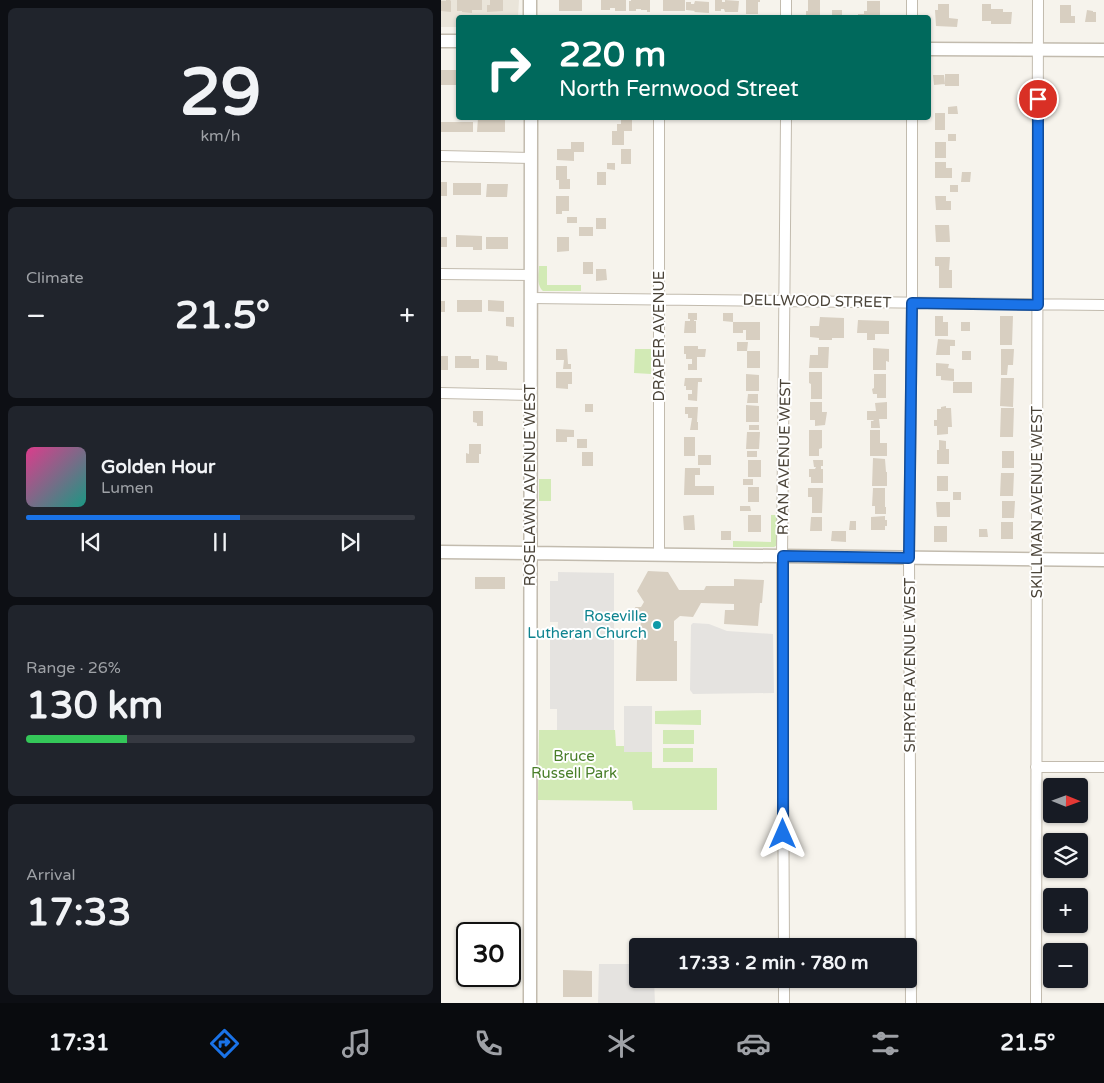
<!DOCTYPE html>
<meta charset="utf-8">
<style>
:root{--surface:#171b24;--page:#20242c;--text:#f1f3f6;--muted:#9ea1a6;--line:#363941;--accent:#1a73e8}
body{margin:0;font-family:"Varela Round",sans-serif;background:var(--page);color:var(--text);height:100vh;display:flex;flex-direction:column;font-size:19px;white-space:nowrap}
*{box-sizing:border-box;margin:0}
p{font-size:16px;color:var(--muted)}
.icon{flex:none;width:28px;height:28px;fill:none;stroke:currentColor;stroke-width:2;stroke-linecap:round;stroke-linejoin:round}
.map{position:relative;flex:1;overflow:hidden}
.drawer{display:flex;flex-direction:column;gap:8px;padding:8px;background:#0d0f14;width:441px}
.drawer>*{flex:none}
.banner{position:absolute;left:15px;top:15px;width:475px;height:105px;border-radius:5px;box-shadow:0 1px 4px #0004;background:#00695c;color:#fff;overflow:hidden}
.needle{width:32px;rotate:91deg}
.controls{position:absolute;left:602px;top:778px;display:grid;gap:10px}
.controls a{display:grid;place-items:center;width:45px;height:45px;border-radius:5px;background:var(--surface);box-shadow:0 1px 4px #0004;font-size:25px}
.speed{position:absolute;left:15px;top:922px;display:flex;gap:10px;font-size:25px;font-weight:700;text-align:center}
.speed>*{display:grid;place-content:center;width:65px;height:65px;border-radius:50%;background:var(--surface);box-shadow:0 1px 4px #0004;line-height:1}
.speed .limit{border:2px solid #111;border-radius:8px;background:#fff;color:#111}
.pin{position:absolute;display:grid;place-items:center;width:42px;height:42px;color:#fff;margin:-21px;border:2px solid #fff;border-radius:50%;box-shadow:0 1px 5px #0007}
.me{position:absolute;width:55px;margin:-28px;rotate:0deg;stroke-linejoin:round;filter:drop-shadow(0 0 4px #0008)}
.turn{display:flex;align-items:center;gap:18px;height:105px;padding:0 20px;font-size:22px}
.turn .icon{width:65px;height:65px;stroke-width:2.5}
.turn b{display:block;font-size:35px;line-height:42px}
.big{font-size:38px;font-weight:700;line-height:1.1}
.drawer .widget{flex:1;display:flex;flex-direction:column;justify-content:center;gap:8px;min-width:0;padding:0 18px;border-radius:8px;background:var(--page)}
.drawer .dial{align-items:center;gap:0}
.dial b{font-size:65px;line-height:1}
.song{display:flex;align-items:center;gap:15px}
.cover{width:60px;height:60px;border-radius:8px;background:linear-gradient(135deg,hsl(330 70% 55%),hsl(170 70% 35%))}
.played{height:5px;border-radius:2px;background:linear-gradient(90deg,var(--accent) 55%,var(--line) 55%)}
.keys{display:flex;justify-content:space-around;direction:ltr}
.heat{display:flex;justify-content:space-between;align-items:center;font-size:28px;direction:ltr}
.charge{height:8px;border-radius:4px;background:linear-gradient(90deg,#34c759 26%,var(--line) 0)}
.trip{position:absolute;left:188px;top:938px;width:288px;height:50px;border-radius:5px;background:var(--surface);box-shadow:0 1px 4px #0004;font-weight:700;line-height:50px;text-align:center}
.tab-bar{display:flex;height:80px;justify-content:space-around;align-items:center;background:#090b0e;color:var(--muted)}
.tab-bar .icon{width:35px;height:35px}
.tab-bar .current{color:var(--accent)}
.tab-bar b{font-size:22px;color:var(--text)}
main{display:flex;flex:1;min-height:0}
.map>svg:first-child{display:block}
.residential{fill:#eae5da}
.green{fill:#d2eab5}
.parking{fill:#e5e3e0}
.building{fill:#d8cfc1}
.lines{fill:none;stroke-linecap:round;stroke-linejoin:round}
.minor-casing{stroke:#c2bbae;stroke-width:12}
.tertiary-casing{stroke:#c2bbae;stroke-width:15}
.minor{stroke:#fff;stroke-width:10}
.tertiary{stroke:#fff;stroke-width:12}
.route-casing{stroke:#114b97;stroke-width:12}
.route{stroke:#1a73e8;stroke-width:9}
.culture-dot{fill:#0f9aa8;stroke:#fff;stroke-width:2}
.labels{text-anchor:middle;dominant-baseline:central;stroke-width:4;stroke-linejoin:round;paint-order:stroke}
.street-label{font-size:15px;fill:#4b4439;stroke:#fff}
.culture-label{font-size:15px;fill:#0d838f;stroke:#fff;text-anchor:end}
.park-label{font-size:15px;fill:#4a7f2a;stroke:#fff}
</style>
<main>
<section class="drawer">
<div class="widget dial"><b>29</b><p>km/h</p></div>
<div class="widget"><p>Climate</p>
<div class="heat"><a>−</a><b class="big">21.5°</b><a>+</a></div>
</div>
<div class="widget">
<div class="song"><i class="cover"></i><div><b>Golden Hour</b><p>Lumen</p></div></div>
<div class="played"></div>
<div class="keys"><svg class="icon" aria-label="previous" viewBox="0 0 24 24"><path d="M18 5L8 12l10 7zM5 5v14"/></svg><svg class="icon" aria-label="pause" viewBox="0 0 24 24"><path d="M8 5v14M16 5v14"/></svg><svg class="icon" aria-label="next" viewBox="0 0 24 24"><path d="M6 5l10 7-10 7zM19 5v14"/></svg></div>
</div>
<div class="widget"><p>Range · 26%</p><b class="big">130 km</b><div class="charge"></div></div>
<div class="widget"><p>Arrival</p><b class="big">17:33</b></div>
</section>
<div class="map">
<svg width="663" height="1003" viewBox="0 0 663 1003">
<rect width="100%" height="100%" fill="#f6f3ec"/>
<path class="residential" d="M0,0H78L77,17L18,18L17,27H0Z"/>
<path class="green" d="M98,266H106V285H140V291H102C95,285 98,273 98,266Z
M194,349H211L210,374L193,373Z
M98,479H110V501H98Z
M330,515H337V542L335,546L333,547H292V541L330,542Z
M260,710V725L214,724V711Z
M98,730H174L175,746H183V752H211V768H276V810H192L191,801L97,800Z
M222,730H253V744H222Z
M222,748H252V762H222Z"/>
<path class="parking" d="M117,572L173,573V730H116V709H109V639H116L117,622H109V581H117Z
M252,623L268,624L286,631L332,634L333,693L252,694L249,690L250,625Z
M183,706H211V752H183Z
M158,964H196V979H213L214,1003H157Z"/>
<path class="building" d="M5,0H9L10,1V12L0,11V1H5Z
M16,0H41V10H31V13L21,12V11H16Z
M49,0H62V11L46,12V5H49Z
M118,0H141V11H118Z
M160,0H185V11H174V8H169V10H160Z
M190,0H209V12H206V10H200V9H195V11H188V1H190Z
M222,0H244V11H222Z
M274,0H281V2H284V0L298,1L297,12H284L283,9H280V11H274Z
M305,0H319V2H317V14H305Z
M367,0H379V18H365V11H367Z
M254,1L268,2V13L253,12L254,11L245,10V2H250V4H253Z
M426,1H439V18H417V14H423V11H426Z
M497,4H508V18L517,19L516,27L495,26L494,10H497Z
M541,4H550V9H562V12H571L570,24H550V21H541Z
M619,5H630V16H634V23H619Z
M391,10H401V18H391Z
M646,10L652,11V12H655V22H644Z
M0,70H18V85H0Z
M504,74H518V86H504Z
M492,75H503L504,84L493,85Z
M516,106L517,114H507V107Z
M494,113H504V130H494Z
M37,118H64V132H36Z
M180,119H191V131H183V145H171V131H176V124H180Z
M0,122H32V132H0Z
M507,134H515V141H507Z
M130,142H143V152H133V161L116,160V149H130Z
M494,142H505V158H494Z
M180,149H190V164H180Z
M494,162H505V168H511V178H494Z
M166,163H174V170L166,169Z
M115,166H126V179H129V189H118V180H115Z
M156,172H165V185H156Z
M521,172H530L529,182H520Z
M0,182H6V196H0Z
M12,183H40V195H12Z
M46,184H67L66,197H45Z
M509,185H517V192H509Z
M115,196H128V211H121V214H115Z
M494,196H505V201H510V210H495Z
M126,217H136V223H126Z
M155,218H165V229H155Z
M494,225H508L509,242H495Z
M138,227H152V236H138Z
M15,235L41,236V250H32V247H15Z
M0,237H6V247H0Z
M45,237H67V249H45Z
M116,237H128V251L116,252Z
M494,257H509L508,270H511V288H498V266H494Z
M142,262H152V274H142Z
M155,269H165L166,280L155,281Z
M16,300H41V312H16Z
M47,300L63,301V312L47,311Z
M0,301H4V312H0Z
M247,313H256V320H253V321H255V333H243L244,321H249V319H247Z
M282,313H292V322H319V340H305V330H302V333H292V322L282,321Z
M494,316H502V322H507V336H494Z
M559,316H572L571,345H559Z
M65,317H73V327L65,326Z
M379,317L403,318V338H391V340H378V338L369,337V326H378Z
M417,320L448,321V334H434V340H426V333H416Z
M520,322H529V331H520Z
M497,339L514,340V346H509V355H495Z
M296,342H307L306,351H296Z
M243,346H257V349H265L264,357H256V370H247V364H251V359H245V354H243Z
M377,347H388L387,368H368L369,355H377Z
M432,348L448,349V362L445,361V370H432Z
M115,349H126L127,364H130V369H122L123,360H115Z
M560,349H573L572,365H567L566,375H560Z
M306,351H319V368H306Z
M521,351H530V360H521Z
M45,355L57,356V361L66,362V370H45Z
M0,356H7V370H0Z
M14,356H30V359H38V368H14Z
M495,363L508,364L507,368L513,369V381L500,380V376H495Z
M115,372H131V384H127V389L115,388Z
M368,372H381V399H370V384L368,383Z
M305,374L318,375V391H305Z
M433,374H445V398H436V394H432L431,389L433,388Z
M244,378H261V382H257L256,401L247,400V394H251V390H245V386H243Z
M560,378H573L572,407L559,406Z
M512,382H531V393H512Z
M307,394H317V403H306Z
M369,402H381V412H386L384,425L374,426V420H369Z
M446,402V419H438L439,428H430V421H433L432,420H426V411H435L434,403Z
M144,404H152V412H144Z
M305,405L318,406V422H305Z
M505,406V408H510L511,427H507V434L496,435V426H493V420H496V409H500V407Z
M244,407H257L256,422H257V430H249L251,418H247V414H244Z
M560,408H573L572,437H559Z
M32,411H42V426H36V423L32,422Z
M308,425H318V430H308Z
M115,429L133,430V437H126V442H115Z
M368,430H381V448L378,449V456H368Z
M429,430H439V443H446V456H429Z
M306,432H319L318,449H305Z
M243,437H254V456H243Z
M136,439H146V448H136Z
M498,440L505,441V449H508V464H496V450H498Z
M28,444H40V454H38V463H25V453L28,454Z
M306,451H316V457H306Z
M561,451H573V468H561Z
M141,452H152V466H141Z
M257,455H270V465H257Z
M432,458L444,459L445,472H446V486H431Z
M307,460H320V477H307Z
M372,460H382V466H380V469H382V483H370V477H368V469H374L375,467H373Z
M244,468H259V475H254V486H273V495H243Z
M560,473H573L572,496H559Z
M496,476H507V491H496Z
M302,479H312V485H302Z
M307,487H318V502H307Z
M367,488H382L381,513H371V497H367Z
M432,488H444V507H445V514H434V506H431Z
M512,492H520V500H512Z
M561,501H574L573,518H561Z
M495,502H509V517H496Z
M299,506H309L310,511H299Z
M253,515L254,530H243L242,516Z
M307,515H320V532H307Z
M444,516V520H446V526H444V530H430V517Z
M370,517H381V531H369Z
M409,521H415V530H408Z
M560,522H572V539H560Z
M493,526H506V542H493Z
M538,529H546L547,537H538Z
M280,531H290V540H280Z
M391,531H405V542L390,541Z
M207,571L227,572L238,590H263L265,586H293V579L323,580L321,603H319L317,626L283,624L284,610H293V604L260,603L252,617L239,616L233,621V641H236V681H195L196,640H198L200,621L194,607H200L203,602L196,591Z
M34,577H64V589H34Z
M122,970L151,971V997H122Z"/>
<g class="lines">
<g class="minor-casing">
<path id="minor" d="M345,0V18
M471,0V18
M0,156L90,158
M0,274L90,275
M90,298L663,305
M0,393L89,395
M218,555V118
M595,767H663
M343,946L341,557L345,118
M343,979V1003
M470,1003L468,559L471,303V118
M595,1003L597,0"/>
</g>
<g class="tertiary-casing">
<path id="tertiary" d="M89,18V0
M0,41H18
M488,49L663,50
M0,552L663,560
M89,1003L90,118"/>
</g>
<use href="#minor" class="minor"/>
<use href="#tertiary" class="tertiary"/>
</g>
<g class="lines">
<g class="route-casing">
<path id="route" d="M342,834V556L468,558L471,303L597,305V99"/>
</g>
<use href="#route" class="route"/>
</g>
<circle class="culture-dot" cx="216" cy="625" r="5"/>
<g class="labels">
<g class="street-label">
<text transform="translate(376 301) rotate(1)">DELLWOOD STREET</text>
<text transform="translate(218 336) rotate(-90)">DRAPER AVENUE</text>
<text transform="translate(343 457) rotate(-89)">RYAN AVENUE WEST</text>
<text transform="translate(89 485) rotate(-90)">ROSELAWN AVENUE WEST</text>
<text transform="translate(596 502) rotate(-90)">SKILLMAN AVENUE WEST</text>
<text transform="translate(469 665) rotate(-90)">SHRYER AVENUE WEST</text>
</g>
<g class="culture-label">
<text x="206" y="616">Roseville<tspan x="206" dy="17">Lutheran Church</tspan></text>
</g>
<g class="park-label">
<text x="133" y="756">Bruce<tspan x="133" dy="17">Russell Park</tspan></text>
</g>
</g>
</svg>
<div class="controls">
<a><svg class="needle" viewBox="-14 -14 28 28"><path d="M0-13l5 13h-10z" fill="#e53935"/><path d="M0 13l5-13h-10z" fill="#9ea1a6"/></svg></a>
<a><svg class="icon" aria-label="layers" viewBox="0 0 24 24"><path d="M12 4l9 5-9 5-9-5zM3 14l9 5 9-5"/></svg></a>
<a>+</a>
<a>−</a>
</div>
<div class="speed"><div class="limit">30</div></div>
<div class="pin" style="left:597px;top:99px;background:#d93025"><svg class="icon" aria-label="arrive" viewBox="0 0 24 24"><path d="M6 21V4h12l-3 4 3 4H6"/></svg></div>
<svg class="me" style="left:342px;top:834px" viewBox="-20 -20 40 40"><path d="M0-17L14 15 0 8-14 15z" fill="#1a73e8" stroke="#fff" stroke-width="4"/></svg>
<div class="trip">17:33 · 2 min · 780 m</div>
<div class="banner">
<div class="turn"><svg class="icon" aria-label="right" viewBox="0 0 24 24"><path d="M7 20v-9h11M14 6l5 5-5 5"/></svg><div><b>220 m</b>North Fernwood Street</div></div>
</div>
</div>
</main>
<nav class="tab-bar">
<b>17:31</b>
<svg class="icon current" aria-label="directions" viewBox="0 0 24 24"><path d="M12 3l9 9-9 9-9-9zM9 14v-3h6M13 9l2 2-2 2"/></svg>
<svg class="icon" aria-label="music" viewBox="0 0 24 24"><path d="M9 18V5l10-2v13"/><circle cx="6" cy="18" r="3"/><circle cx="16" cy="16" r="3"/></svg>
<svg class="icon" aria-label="phone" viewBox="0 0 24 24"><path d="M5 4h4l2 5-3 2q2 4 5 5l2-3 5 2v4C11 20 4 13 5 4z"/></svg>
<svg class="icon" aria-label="climate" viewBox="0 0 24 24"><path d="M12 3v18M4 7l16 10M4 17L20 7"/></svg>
<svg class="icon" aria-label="car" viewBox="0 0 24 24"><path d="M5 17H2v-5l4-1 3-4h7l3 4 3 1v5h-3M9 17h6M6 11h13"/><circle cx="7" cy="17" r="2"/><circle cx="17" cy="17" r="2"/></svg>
<svg class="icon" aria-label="filters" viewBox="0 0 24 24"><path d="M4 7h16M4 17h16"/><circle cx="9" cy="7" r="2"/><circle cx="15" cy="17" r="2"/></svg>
<b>21.5°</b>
</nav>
